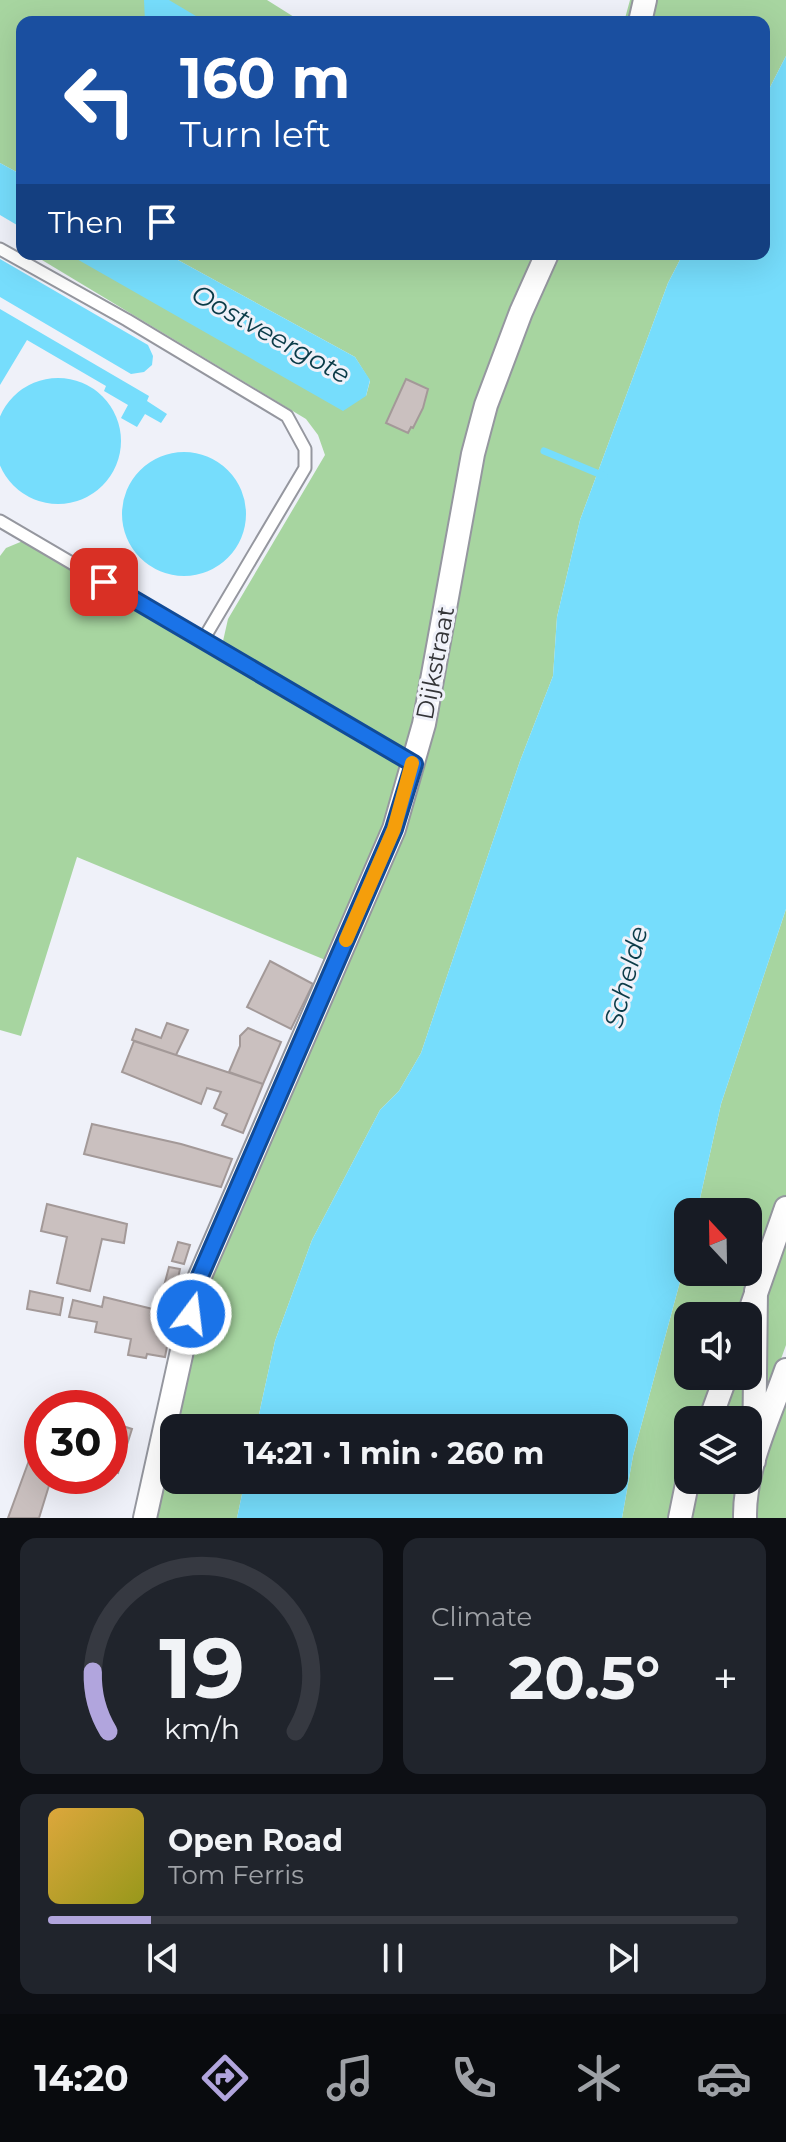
<!DOCTYPE html>
<meta charset="utf-8">
<style>
:root{--surface:#171b24;--page:#20242c;--text:#f1f3f6;--muted:#9ea1a6;--line:#363941;--accent:#b1a5dd}
body{margin:0;font-family:Montserrat,sans-serif;background:var(--page);color:var(--text);height:100vh;display:flex;flex-direction:column;font-size:30px;white-space:nowrap}
*{box-sizing:border-box;margin:0}
p{font-size:26px;color:var(--muted)}
.icon{flex:none;width:44px;height:44px;fill:none;stroke:currentColor;stroke-width:2;stroke-linecap:round;stroke-linejoin:round}
.map{position:relative;height:1518px;overflow:hidden}
.side{display:flex;flex-direction:column;gap:20px;padding:20px;background:#0d0f14;flex:1}
.side>*{flex:none}
.hud{position:absolute;left:16px;top:16px;width:754px;height:244px;border-radius:16px;box-shadow:0 8px 32px #0002;background:#1a4fa0;color:#fff;overflow:hidden}
.needle{width:52px;rotate:338deg}
.controls{position:absolute;left:674px;top:1198px;display:grid;gap:16px}
.controls a{display:grid;place-items:center;width:88px;height:88px;border-radius:16px;background:var(--surface);box-shadow:0 8px 32px #0002;font-size:40px}
.speed{position:absolute;left:24px;top:1390px;display:flex;gap:16px;font-size:40px;font-weight:700;text-align:center}
.speed>*{display:grid;place-content:center;width:104px;height:104px;border-radius:50%;background:var(--surface);box-shadow:0 8px 32px #0002;line-height:1}
.speed .limit{border:12px solid #d22;background:#fff;color:#111}
.pin{position:absolute;display:grid;place-items:center;width:68px;height:68px;color:#fff;margin:-34px;border-radius:16px;box-shadow:0 4px 12px #0006}
.me{position:absolute;width:88px;margin:-44px;rotate:15deg;stroke-linejoin:round;filter:drop-shadow(0 0 6px #0008)}
.turn{display:flex;align-items:center;gap:28px;height:168px;padding:0 32px;font-size:36px}
.turn .icon{width:104px;height:104px;stroke-width:2.5}
.turn b{display:block;font-size:56px;line-height:68px}
.then{display:flex;align-items:center;height:76px;padding:0 32px;background:#0003;gap:16px;font-size:30px}
.big{font-size:60px;font-weight:700;line-height:1.1}
.side .card{flex:1;display:flex;flex-direction:column;justify-content:center;gap:12px;min-width:0;padding:0 28px;border-radius:16px;background:var(--page)}
.side .dial{align-items:center;gap:0}
.dial svg{height:208px;overflow:visible;fill:none;stroke:var(--line);stroke-width:7;stroke-linecap:round;text-anchor:middle}
.dial text{fill:var(--text);stroke:none}
.song{display:flex;align-items:center;gap:24px}
.cover{width:96px;height:96px;border-radius:12px;background:linear-gradient(135deg,hsl(40 70% 55%),hsl(60 70% 35%))}
.played{height:8px;border-radius:4px;background:linear-gradient(90deg,var(--accent) 15%,var(--line) 15%)}
.keys{display:flex;justify-content:space-around;direction:ltr}
.heat{display:flex;justify-content:space-between;align-items:center;font-size:44px;direction:ltr}
.side .tiles{flex:1;display:grid;gap:20px;grid-template-columns:1fr 1fr}
.card:last-child{grid-column:span 2}
.trip{position:absolute;left:160px;top:1414px;width:468px;height:80px;border-radius:16px;background:var(--surface);box-shadow:0 8px 32px #0002;font-weight:700;line-height:80px;text-align:center}
.dock{display:flex;height:128px;justify-content:space-around;align-items:center;background:#090b0e;color:var(--muted)}
.dock .icon{width:56px;height:56px}
.dock .active{color:var(--accent)}
.dock b{font-size:36px;color:var(--text)}
.map>svg:first-child{display:block}
.green{fill:#a7d5a0;fill-rule:evenodd}
.water{fill:#76ddfc}
.lines{fill:none;stroke-linecap:round;stroke-linejoin:round}
.stream{stroke:#76ddfc;stroke-width:7}
.building{fill:#cac0bf;stroke:#a39998;stroke-width:2}
.service-casing{stroke:#95979f;stroke-width:15}
.minor-casing{stroke:#95979f;stroke-width:26}
.service{stroke:#fff;stroke-width:11}
.minor{stroke:#fff;stroke-width:22}
.route-casing{stroke:#114b97;stroke-width:20}
.route{stroke:#1a73e8;stroke-width:14}
.slow{stroke:#f59e0b;stroke-width:14}
.labels{text-anchor:middle;dominant-baseline:central;stroke-width:6;stroke-linejoin:round;paint-order:stroke}
.street-label{font-size:24px;fill:#333437;stroke:#eff1f9}
.water-label{font-size:26px;font-style:italic;fill:#0a3b48;stroke:#eff1f9}
</style>
<div class="map">
<svg width="786" height="1518" viewBox="0 0 786 1518">
<rect width="100%" height="100%" fill="#eff1f9"/>
<path class="green" d="M0,0H267L302,22H22V175L0,163Z
M630,0H786V56L764,99V22H624Z
M32,254H68L366,396L370,381L355,357L167,254H683L668,283L580,520L557,617L553,676L520,761L421,1053L399,1091L380,1110L312,1240L275,1341L256,1428H174V1480H245L237,1518H145L197,1283L335,964L77,857L21,1036L0,1030V556L6,548L30,538L221,650L228,619L325,455L318,435L306,419Z
M786,909V1345L748,1451V1420H688V1480H740L734,1502L743,1504V1518H622L633,1456L688,1252V1272H748V1212H697L721,1104ZM688,1316H748V1376H688Z
M786,1373V1518H747Z"/>
<path class="water" d="M144,0H169L206,22H145Z
M786,56V909L721,1104L697,1212H688V1252L633,1456L622,1518H237L245,1480H614V1428H256L275,1341L312,1240L380,1110L399,1091L421,1053L520,761L553,676L557,617L580,520L668,283L683,254H764V99Z
M0,163L22,175V228L0,215Z
M68,254H167L355,357L370,380L366,396L343,411Z
M0,259L148,345L153,356L152,365L144,372L131,374L0,297Z
M0,309L149,396L147,401L167,414L161,423L145,414L137,427L121,418L128,405L104,391L106,386L27,340L0,385Z
M-5 441a63 63 0 1 1 126 0a63 63 0 1 1-126 0Z
M122 514a62 62 0 1 1 124 0a62 62 0 1 1-124 0Z"/>
<g class="lines">
<path class="stream" d="M544,451L604,476"/>
</g>
<path class="building" d="M406,379L428,389L423,408L413,428L411,427L408,433L386,423Z
M270,961L313,984L291,1029L247,1007Z
M167,1023L188,1030L176,1055L132,1040L136,1029L161,1038Z
M248,1028L281,1042L263,1084L229,1072L240,1046V1036Z
M134,1041L263,1084L243,1133L222,1125L227,1114L214,1108L221,1092L207,1088L201,1104L122,1072Z
M92,1124L181,1144L232,1159L221,1187L84,1154Z
M47,1204L127,1224L124,1243L102,1239L90,1291L57,1283L67,1237L41,1231Z
M178,1242L190,1245L184,1264L172,1261Z
M169,1267L180,1269L176,1288L164,1286Z
M30,1291L63,1298L60,1315L27,1309Z
M104,1297L173,1314L165,1357L147,1354L146,1358L128,1355L131,1339L95,1332L97,1322L69,1317L73,1300L102,1307Z
M110,1422L132,1429L118,1473L110,1470Z
M31,1455L42,1459V1476H51V1479L39,1518H8Z"/>
<g class="lines">
<g class="service-casing">
<path id="service" d="M0,249L127,320L287,416L305,449V468L203,640
M0,521L413,763"/>
</g>
<g class="minor-casing">
<path id="minor" d="M640,22L645,0
M752,1305L786,1208
M710,1420L726,1376
M754,1461L756,1291
M145,1518L197,1283L394,829L424,724L473,454L486,405L521,312L547,254
M680,1518L688,1479
M745,1518C744,1468 770,1416 786,1370"/>
</g>
<use href="#service" class="service"/>
<use href="#minor" class="minor"/>
</g>
<g class="lines">
<g class="route-casing">
<path id="route" d="M104,582L414,764L394,829L197,1283L191,1314"/>
</g>
<use href="#route" class="route"/>
<path class="slow" d="M346,940L394,829L412,763"/>
</g>
<g class="labels">
<g class="street-label">
<text transform="translate(435 663) rotate(-79)">Dijkstraat</text>
</g>
<g class="water-label">
<text transform="translate(271 334) rotate(29)">Oostveergote</text>
<text transform="translate(626 977) rotate(-75)">Schelde</text>
</g>
</g>
</svg>
<div class="controls">
<a><svg class="needle" viewBox="-14 -14 28 28"><path d="M0-13l5 13h-10z" fill="#e53935"/><path d="M0 13l5-13h-10z" fill="#9ea1a6"/></svg></a>
<a><svg class="icon" aria-label="sound" viewBox="0 0 24 24"><path d="M4 9h4l5-4v14l-5-4H4zM17 9q2 3 0 6"/></svg></a>
<a><svg class="icon" aria-label="layers" viewBox="0 0 24 24"><path d="M12 4l9 5-9 5-9-5zM3 14l9 5 9-5"/></svg></a>
</div>
<div class="speed"><div class="limit">30</div></div>
<div class="pin" style="left:104px;top:582px;background:#d93025"><svg class="icon" aria-label="arrive" viewBox="0 0 24 24"><path d="M6 21V4h12l-3 4 3 4H6"/></svg></div>
<svg class="me" style="left:191px;top:1314px" viewBox="-20 -20 40 40"><circle r="17" fill="#1a73e8" stroke="#fff" stroke-width="3"/><path d="M0-11L8 9 0 5-8 9z" fill="#fff"/></svg>
<div class="trip">14:21 · 1 min · 260 m</div>
<div class="hud">
<div class="turn"><svg class="icon" aria-label="left" viewBox="0 0 24 24"><path d="M17 20v-9H6M10 6l-5 5 5 5"/></svg><div><b>160 m</b>Turn left</div></div>
<div class="then">Then<svg class="icon" aria-label="arrive" viewBox="0 0 24 24"><path d="M6 21V4h12l-3 4 3 4H6"/></svg></div>
</div>
</div>
<section class="side">
<div class="tiles">
<div class="card dial"><svg viewBox="0 0 100 80">
<path d="M14 69A42 42 0 1 1 86 69"/>
<path d="M14 69A42 42 0 0 1 8 46" stroke="#b1a5dd"/>
<text x="50" y="56" font-size="32" font-weight="700">19</text>
<text x="50" y="72" font-size="11">km/h</text>
</svg></div>
<div class="card"><p>Climate</p>
<div class="heat"><a>−</a><b class="big">20.5°</b><a>+</a></div>
</div>
<div class="card">
<div class="song"><i class="cover"></i><div><b>Open Road</b><p>Tom Ferris</p></div></div>
<div class="played"></div>
<div class="keys"><svg class="icon" aria-label="previous" viewBox="0 0 24 24"><path d="M18 5L8 12l10 7zM5 5v14"/></svg><svg class="icon" aria-label="pause" viewBox="0 0 24 24"><path d="M8 5v14M16 5v14"/></svg><svg class="icon" aria-label="next" viewBox="0 0 24 24"><path d="M6 5l10 7-10 7zM19 5v14"/></svg></div>
</div>
</div>
</section>
<nav class="dock">
<b>14:20</b>
<svg class="icon active" aria-label="directions" viewBox="0 0 24 24"><path d="M12 3l9 9-9 9-9-9zM9 14v-3h6M13 9l2 2-2 2"/></svg>
<svg class="icon" aria-label="music" viewBox="0 0 24 24"><path d="M9 18V5l10-2v13"/><circle cx="6" cy="18" r="3"/><circle cx="16" cy="16" r="3"/></svg>
<svg class="icon" aria-label="phone" viewBox="0 0 24 24"><path d="M5 4h4l2 5-3 2q2 4 5 5l2-3 5 2v4C11 20 4 13 5 4z"/></svg>
<svg class="icon" aria-label="climate" viewBox="0 0 24 24"><path d="M12 3v18M4 7l16 10M4 17L20 7"/></svg>
<svg class="icon" aria-label="car" viewBox="0 0 24 24"><path d="M5 17H2v-5l4-1 3-4h7l3 4 3 1v5h-3M9 17h6M6 11h13"/><circle cx="7" cy="17" r="2"/><circle cx="17" cy="17" r="2"/></svg>
</nav>
